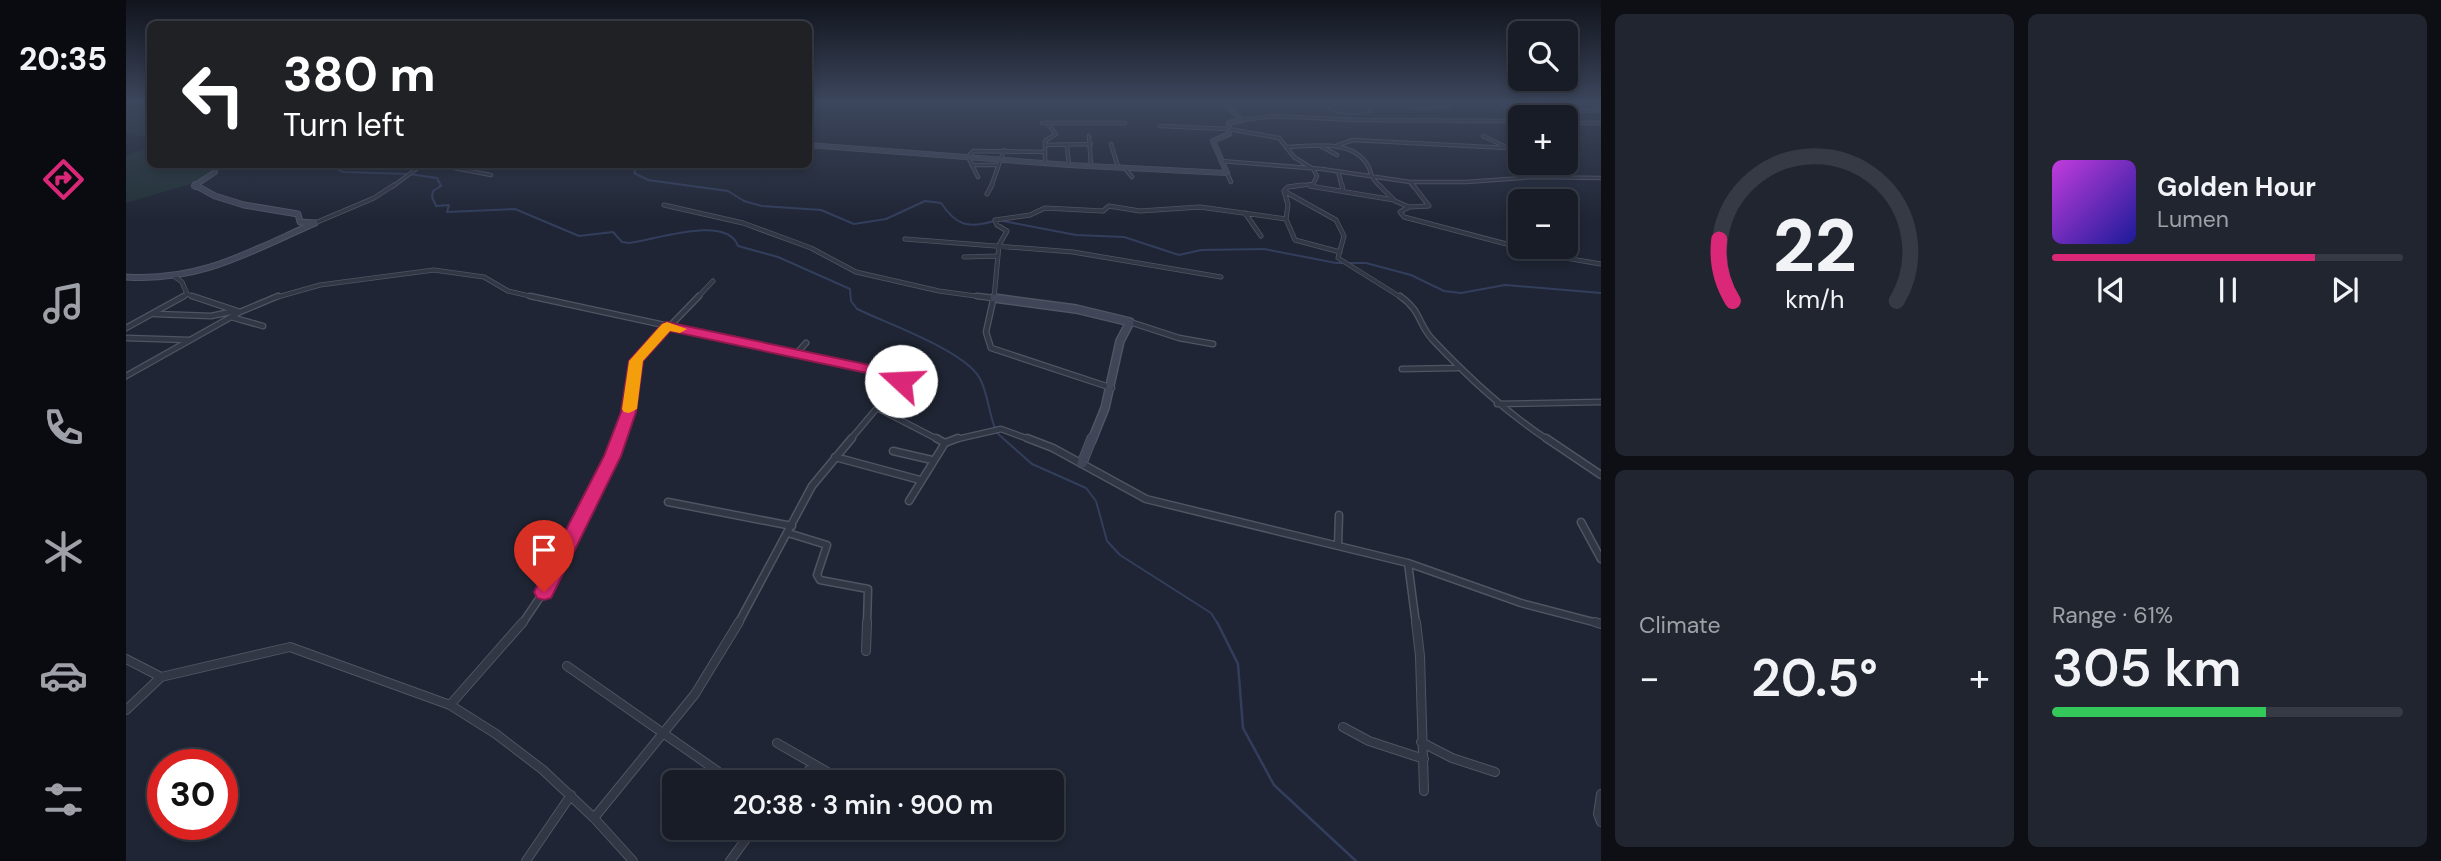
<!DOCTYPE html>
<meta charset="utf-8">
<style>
:root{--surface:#171c27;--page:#20252f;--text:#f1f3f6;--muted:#9ea1a7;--line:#363a44;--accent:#db2777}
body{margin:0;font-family:"DM Sans",sans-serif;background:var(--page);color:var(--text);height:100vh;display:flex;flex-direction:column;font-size:26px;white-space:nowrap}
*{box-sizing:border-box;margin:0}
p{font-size:23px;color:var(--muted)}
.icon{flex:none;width:38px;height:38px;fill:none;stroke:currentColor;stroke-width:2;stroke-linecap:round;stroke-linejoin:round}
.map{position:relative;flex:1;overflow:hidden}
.sheet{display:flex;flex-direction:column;gap:14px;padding:14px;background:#0d0f15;width:840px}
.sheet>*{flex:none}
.guide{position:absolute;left:21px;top:21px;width:665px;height:147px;border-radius:10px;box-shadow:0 4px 10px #0003,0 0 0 2px var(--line);background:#202124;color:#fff;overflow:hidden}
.buttons{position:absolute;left:1382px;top:21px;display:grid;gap:14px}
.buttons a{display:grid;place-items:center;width:70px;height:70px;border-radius:10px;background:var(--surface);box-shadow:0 4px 10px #0003,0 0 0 2px var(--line);font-size:35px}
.speed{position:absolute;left:21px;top:749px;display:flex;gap:14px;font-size:35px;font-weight:700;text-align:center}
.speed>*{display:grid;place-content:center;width:91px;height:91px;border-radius:50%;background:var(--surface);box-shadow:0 4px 10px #0003,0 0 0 2px var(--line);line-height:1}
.speed .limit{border:10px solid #d22;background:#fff;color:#111}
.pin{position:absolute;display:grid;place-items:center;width:60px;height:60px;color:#fff;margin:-72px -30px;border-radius:50% 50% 50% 0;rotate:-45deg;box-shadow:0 0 7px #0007}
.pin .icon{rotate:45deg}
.me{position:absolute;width:77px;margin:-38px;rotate:290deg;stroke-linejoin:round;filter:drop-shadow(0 0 5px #0008)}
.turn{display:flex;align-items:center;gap:24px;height:147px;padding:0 21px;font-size:32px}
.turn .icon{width:91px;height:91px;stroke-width:2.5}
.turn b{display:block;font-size:49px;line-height:60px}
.big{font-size:52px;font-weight:600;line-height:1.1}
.sheet .tile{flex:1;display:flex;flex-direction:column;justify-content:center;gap:10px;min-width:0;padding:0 24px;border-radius:10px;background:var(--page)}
.sheet .dial{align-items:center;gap:0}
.dial svg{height:182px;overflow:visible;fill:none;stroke:var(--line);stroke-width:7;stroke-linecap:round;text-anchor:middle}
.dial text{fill:var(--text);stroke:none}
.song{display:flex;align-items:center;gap:21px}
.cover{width:84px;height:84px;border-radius:10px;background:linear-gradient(135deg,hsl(290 70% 55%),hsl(240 70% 35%))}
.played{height:7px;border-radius:4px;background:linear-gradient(90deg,var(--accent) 75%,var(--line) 75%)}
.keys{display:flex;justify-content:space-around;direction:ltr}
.heat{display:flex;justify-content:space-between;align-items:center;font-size:38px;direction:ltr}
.charge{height:10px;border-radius:5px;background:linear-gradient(90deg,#34c759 61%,var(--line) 0)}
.sheet .tiles{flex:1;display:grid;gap:14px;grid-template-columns:repeat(2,1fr)}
.trip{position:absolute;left:536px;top:770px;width:402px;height:70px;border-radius:10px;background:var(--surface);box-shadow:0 4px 10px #0003,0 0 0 2px var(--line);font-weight:600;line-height:70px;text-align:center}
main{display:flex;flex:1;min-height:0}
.tab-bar{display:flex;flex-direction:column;width:126px;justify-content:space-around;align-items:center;background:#090b10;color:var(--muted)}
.tab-bar .icon{width:49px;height:49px}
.tab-bar .current{color:var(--accent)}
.tab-bar b{font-size:32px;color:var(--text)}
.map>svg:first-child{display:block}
.green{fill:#223236}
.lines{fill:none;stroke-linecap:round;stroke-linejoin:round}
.stream-far1{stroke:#323e5c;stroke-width:2}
.stream{stroke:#323e5c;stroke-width:2.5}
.river{stroke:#323e5c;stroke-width:5}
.street-far4-casing{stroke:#505463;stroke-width:4.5}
.street-far3-casing{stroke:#505463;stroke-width:5}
.street-far2-casing{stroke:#505463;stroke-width:7}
.street-far1-casing{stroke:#505463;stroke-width:9}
.street-casing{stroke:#505463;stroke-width:10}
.secondary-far3-casing{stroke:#505463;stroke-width:6}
.secondary-far2-casing{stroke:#505463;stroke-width:7}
.secondary-far1-casing{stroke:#505463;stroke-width:10}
.secondary-casing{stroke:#505463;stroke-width:11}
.street-far4{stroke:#323745;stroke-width:2.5}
.street-far3{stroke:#323745;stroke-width:3.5}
.street-far2{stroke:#323745;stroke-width:4.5}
.street-far1{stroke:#323745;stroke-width:6}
.street{stroke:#323745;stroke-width:8}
.secondary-far3{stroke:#404658;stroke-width:4.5}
.secondary-far2{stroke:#404658;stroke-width:5}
.secondary-far1{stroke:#404658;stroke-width:7}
.secondary{stroke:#404658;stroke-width:9}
.route{fill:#db2777;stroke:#8e194d;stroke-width:2}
.slow{fill:#f59e0b}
</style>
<main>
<nav class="tab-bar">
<b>20:35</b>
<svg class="icon current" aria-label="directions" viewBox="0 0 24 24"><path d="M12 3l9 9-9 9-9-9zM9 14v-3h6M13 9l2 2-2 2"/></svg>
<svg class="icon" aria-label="music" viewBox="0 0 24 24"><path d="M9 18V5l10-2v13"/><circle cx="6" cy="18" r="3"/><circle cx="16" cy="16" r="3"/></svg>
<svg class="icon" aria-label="phone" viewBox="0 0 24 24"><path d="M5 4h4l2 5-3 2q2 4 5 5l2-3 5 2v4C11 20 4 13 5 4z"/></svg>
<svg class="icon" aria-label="climate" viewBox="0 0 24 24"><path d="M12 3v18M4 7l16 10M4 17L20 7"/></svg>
<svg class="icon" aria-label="car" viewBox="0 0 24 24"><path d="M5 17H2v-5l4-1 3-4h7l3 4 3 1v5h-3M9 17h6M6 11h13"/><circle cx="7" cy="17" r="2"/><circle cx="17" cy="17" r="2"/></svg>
<svg class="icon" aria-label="filters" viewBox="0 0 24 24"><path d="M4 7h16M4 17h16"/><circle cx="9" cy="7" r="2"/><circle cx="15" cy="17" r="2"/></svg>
</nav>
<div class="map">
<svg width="1475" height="861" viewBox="0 0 1475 861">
<rect width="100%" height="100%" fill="#1f2534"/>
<path class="green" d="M24,108V138L0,133V109Z
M24,147V164L107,165L65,184L0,203V156Z"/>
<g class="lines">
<path class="stream-far1" d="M18,101H24
M1117,101L1194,102C1209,116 1225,116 1245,112L1241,105L1293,108
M215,164L211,169L217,172L283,174L311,178L315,186L307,191L306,197L310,206L323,205L321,212L389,209L453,236L487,232L496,242L503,243C529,240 601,214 612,246L652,257L724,289L725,301L731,309C760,323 837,350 853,377C862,392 862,411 869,428
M513,164L508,173L522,180L602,191L618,201L636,206L695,210L728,224L760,219L799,201L815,203C830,225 841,229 868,221
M877,221L950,235L998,237L1053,255L1075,250L1138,249L1210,263H1240L1285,275L1318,291L1335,293L1379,285L1475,293
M871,433L906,464L960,488L970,501L981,541L994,555L1085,613L1092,624"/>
<path class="stream" d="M1091,622L1112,664L1117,728L1148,785L1230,861"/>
<path class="river" d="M1365,101L1384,107L1412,104L1438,110L1472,111L1469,107L1475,106
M1293,108L1321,107L1329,101"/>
<g class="street-far4-casing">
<path id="street-far4" d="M1116,120L1147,116L1231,120L1395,121
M916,123H999
M1440,123H1475
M1034,126L1103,129L1153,138L1168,157L1187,169L1191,176L1187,184L1162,187
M963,136L965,166
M1357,136L1382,148
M985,144L992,167
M919,145L965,144
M1212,145L1227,140L1382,148L1395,156
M941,146L943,165
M1162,147C1186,146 1225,139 1241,164C1247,174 1242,175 1255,187
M1196,147L1211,155
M1095,161L1196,169L1284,182H1340L1410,177L1475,178
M919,163V141L930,134L921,123
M1406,163L1427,176
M307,164L365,175
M846,165H871
M998,167L1006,177
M1212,171L1216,187
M1101,173L1105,182
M852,177L842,157L847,151L919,152
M1284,182L1288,187
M1184,186L1191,187
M266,187L297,164
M865,187L878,150"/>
</g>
<g class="street-far3-casing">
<path id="street-far3" d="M1216,185L1217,191
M1253,185L1269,201L1283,207L1274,212L1278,217L1422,255L1475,264
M1184,186L1268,200
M1158,191L1162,187L1176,185
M1158,191L1210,220L1218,236L1212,258L1276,298
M1158,191L1162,205L1160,219L1169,240L1214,252
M861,194L866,185
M538,205L617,223L685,248L730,272L813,291L864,298
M1283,207L1303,206L1287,185
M1119,213L1135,236
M189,223L248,198L268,185
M779,239L947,252L1095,277
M838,257L872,256
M49,277L56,282L61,294L71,298
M55,298L61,294
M148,298L194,285L308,270L358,277L382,291L412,298
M571,298L587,281
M868,298L873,245L881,231L871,225L869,220L904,215L919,208L977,211L983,206L1014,211L1074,207L1160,219"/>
</g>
<g class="street-far2-casing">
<path id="street-far2" d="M66,296L114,312L152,296
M404,296L774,376L775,381L751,408L813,440
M851,296L868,298
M868,296L860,332L865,348L986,388
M1274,296C1296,312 1291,322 1306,339C1342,377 1378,411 1422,440
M29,314L85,316L109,311
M105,317L137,326
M1004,322L1053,338L1087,344
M0,328L58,296
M0,338L63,340
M669,355L680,343
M1276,369L1331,368
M0,376L114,312
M1371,404L1475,402
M492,440L503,412L510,361L573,296
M724,440L751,408
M827,440L875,429L905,440"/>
</g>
<g class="street-far1-casing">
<path id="street-far1" d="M810,438L819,443L832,438
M901,438L927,448L1020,499L1282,563L1395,603L1475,624
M1420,438L1475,475
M767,451L806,460
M709,457L794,480
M783,501L819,443
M542,502L666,526
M1455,522L1475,559
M662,533L701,545L691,575L694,580L742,589L741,624
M1212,545L1213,515
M1282,563L1290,624
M396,624L427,578L493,438
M612,624L686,486L726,438"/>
</g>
<g class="street-casing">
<path id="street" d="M1290,622L1294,656L1298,791
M1469,622L1475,624
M740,651L741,622
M0,659L35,677L164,647L324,705L370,734L417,770L468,818L507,861
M441,666L607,782
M324,705L397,622
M0,710L35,677
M1217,727L1243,741L1298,759
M1295,742L1326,758L1369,772
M651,743L719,782
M675,782L687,764
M1475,794L1472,814L1475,822
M468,818L569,694L613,622
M400,861L445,795
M604,861L628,828"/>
</g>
<g class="secondary-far3-casing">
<path id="secondary-far3" d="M1467,101L1475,102
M682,145L943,165L1101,173L1087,141L1103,134V123L1116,120L1096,101
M70,187L68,186L89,172V164"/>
</g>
<g class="secondary-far2-casing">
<path id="secondary-far2" d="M69,185L89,196L118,205L172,214L174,222L189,223
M0,277C74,282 123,252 189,223"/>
</g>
<g class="secondary-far1-casing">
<path id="secondary-far1" d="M868,298L950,309L1004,322L994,341L979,408L966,440"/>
</g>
<g class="secondary-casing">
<path id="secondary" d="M956,463L966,438"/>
</g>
<use href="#street-far4" class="street-far4"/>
<use href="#street-far3" class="street-far3"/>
<use href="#street-far2" class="street-far2"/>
<use href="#street-far1" class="street-far1"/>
<use href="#street" class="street"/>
<use href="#secondary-far3" class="secondary-far3"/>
<use href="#secondary-far2" class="secondary-far2"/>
<use href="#secondary-far1" class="secondary-far1"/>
<use href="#secondary" class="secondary"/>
</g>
<linearGradient id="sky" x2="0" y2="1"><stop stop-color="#11141d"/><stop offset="0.46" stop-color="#3c465c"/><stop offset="1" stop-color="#3c465c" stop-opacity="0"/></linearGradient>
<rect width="1475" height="221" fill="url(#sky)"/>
<path class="route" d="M541,322L767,370L779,373L782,381L775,385L764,378L544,331L517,361L510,412L495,456L428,592L425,598L418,600L411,598L408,592L478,456L495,412L503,361L536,324Z"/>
<path class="slow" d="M541,322L561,329L554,333L544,331L517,361L511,409L503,413L498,412L496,409L503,361L536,324Z"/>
</svg>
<div class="buttons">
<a><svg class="icon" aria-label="search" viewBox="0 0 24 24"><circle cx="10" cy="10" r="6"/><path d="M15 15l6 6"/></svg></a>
<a>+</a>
<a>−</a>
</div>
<div class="speed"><div class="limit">30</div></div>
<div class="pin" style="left:418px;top:592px;background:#d93025"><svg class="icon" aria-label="arrive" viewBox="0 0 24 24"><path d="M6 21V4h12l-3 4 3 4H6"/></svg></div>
<svg class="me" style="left:775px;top:381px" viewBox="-20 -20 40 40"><circle r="19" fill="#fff"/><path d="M0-13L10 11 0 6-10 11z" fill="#db2777"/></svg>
<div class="trip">20:38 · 3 min · 900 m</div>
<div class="guide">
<div class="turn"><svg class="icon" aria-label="left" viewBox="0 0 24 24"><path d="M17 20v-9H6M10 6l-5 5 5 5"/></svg><div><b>380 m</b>Turn left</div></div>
</div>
</div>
<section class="sheet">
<div class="tiles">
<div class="tile dial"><svg viewBox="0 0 100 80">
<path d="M14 69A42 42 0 1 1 86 69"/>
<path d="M14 69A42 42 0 0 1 8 42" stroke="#db2777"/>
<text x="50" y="56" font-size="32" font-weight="700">22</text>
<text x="50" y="72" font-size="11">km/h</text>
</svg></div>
<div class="tile">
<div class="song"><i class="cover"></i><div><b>Golden Hour</b><p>Lumen</p></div></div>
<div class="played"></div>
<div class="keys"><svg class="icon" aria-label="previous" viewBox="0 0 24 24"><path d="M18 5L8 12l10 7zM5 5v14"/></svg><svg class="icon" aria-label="pause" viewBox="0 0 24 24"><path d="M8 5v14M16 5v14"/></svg><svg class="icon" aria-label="next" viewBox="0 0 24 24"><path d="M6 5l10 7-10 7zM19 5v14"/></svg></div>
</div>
<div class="tile"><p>Climate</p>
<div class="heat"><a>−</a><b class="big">20.5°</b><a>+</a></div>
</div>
<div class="tile"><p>Range · 61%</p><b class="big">305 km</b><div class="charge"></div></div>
</div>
</section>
</main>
